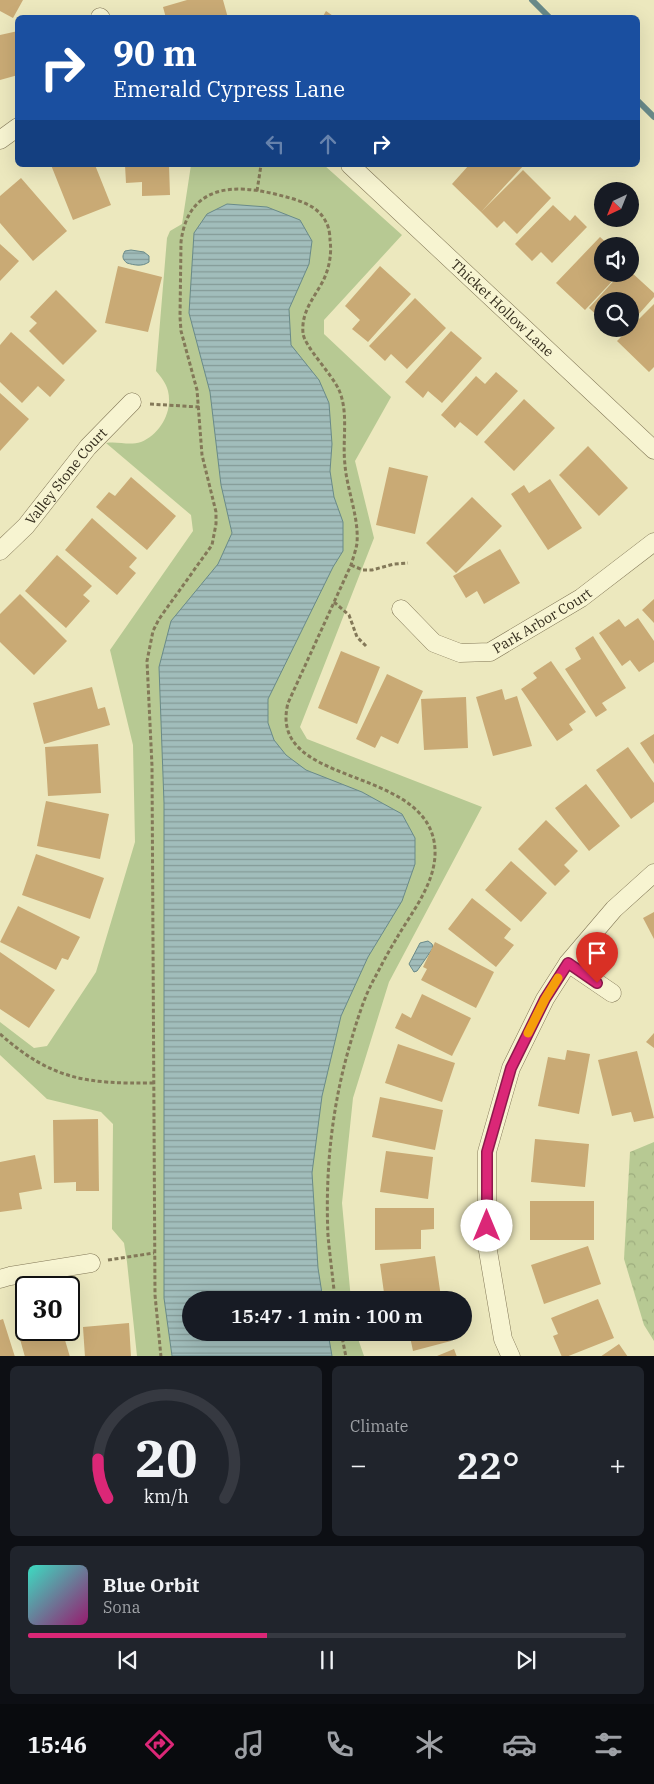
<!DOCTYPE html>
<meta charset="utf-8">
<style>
:root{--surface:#171b24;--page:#20242c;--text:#f1f3f6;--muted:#9ea1a6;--line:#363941;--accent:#db2777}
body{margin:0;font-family:"IBM Plex Serif",serif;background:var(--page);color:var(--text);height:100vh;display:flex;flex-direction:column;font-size:19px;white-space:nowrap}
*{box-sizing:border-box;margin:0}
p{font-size:16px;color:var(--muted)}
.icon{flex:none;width:28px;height:28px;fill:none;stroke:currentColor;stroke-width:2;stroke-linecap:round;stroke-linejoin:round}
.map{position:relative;height:1356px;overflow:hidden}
.drawer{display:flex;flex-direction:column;gap:10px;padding:10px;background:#0d0f14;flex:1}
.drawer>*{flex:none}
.banner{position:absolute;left:15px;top:15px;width:625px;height:152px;border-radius:8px;box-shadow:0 5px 20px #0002;background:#1a4fa0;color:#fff;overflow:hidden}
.needle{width:32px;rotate:223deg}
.tools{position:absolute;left:594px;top:182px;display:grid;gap:10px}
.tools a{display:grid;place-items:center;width:45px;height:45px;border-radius:50%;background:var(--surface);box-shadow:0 5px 20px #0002;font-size:25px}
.speed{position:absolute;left:15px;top:1276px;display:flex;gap:10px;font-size:25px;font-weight:700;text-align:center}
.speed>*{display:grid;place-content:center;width:65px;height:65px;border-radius:50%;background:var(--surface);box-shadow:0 5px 20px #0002;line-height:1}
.speed .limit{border:2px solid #111;border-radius:8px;background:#fff;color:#111}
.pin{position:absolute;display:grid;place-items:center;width:42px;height:42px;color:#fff;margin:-51px -21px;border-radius:50% 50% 50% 0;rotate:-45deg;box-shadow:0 0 5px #0007}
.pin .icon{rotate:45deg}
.me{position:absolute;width:55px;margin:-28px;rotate:0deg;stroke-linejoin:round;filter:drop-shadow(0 0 4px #0008)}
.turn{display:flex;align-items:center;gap:18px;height:105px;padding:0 15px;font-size:22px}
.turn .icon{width:65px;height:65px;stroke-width:2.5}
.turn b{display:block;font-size:35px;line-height:42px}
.lanes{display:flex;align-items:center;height:48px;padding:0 15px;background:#0003;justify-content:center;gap:25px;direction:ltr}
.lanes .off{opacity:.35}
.big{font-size:38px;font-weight:600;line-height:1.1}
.drawer .widget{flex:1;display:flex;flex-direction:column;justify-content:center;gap:8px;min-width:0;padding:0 18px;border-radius:8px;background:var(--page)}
.drawer .dial{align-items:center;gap:0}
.dial svg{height:130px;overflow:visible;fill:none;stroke:var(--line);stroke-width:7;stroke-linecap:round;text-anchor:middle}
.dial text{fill:var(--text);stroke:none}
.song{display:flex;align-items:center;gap:15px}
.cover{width:60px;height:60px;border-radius:8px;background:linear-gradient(135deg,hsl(170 70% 55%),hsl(320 70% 35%))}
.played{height:5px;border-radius:2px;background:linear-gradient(90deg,var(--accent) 40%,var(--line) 40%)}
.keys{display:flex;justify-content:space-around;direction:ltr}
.heat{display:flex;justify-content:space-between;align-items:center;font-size:28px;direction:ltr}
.drawer .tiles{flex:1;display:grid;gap:10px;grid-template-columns:1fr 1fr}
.widget:last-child{grid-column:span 2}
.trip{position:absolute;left:182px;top:1291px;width:290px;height:50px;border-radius:25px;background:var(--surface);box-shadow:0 5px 20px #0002;font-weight:600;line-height:50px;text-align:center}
.tabs{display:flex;height:80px;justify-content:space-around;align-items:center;background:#090b0e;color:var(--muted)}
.tabs .icon{width:35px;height:35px}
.tabs .selected{color:var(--accent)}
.tabs b{font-size:22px;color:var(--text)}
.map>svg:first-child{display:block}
.green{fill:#b7c993}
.forest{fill:url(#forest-crowns)}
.water{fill:url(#water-rules);stroke:#698a89}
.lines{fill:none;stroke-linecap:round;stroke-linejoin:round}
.stream{stroke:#698a89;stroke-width:6}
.building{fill:#c9aa75}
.street-casing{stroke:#837858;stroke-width:19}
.path{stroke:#837858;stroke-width:3;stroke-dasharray:4 2.5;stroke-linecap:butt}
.street{stroke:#f7f4d1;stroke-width:18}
.route-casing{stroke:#8e194d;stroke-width:12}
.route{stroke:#db2777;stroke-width:9}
.slow{stroke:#f59e0b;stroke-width:9}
.labels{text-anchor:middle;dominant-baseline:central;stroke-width:5;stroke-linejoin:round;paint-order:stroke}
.street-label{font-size:14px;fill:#332c1c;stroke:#f3f1cd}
</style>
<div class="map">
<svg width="654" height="1357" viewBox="0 0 654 1357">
<defs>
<pattern id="forest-crowns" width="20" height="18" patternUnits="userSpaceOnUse" patternTransform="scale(1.25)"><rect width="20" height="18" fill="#b7c993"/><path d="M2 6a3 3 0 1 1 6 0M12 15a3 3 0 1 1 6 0" fill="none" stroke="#9ead7e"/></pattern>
<pattern id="water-rules" width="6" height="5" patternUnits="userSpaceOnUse" patternTransform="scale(1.25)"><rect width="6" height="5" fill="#a1bdbb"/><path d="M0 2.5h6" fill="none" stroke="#849a97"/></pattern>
</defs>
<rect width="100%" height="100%" fill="#ece8be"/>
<path class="green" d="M191,165H324L402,235L324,320V334L391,397L355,461L374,538L300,727L307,739L482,807L389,982L353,1098L342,1203L351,1300H191V1332L356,1333L364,1356H137L127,1262L124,1243L112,1229L113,1124L101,1112L47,1099L0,1055V1022L34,1048L47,1046L96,972L135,842L133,745L110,650L193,531L191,515L106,443C118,441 129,446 141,442C160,434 173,412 168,391C166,383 161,377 156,371L167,238L170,231L182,224Z"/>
<path class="forest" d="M654,1142V1341L644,1325L624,1259L630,1152Z"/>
<path class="water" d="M227,204L267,207L300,220L312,241L309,264L289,309L291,345L319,380L329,403L332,444L330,471L334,497L343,522V551L333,567L268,699V723L274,740L286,755L306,770L362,792L402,814L415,838V864L402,901L368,957L341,1016L322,1096L312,1173L318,1268L323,1300H191V1332L328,1333L332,1356H172L164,1298V803L159,667L171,621L218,564L232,533L221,485L210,392L189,313L194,233L207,214Z
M131,250L144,252L149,256V262C142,267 134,265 127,263C122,259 122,256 125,251Z
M428,941L432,944L433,948L417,971L414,972L409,964L420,943Z"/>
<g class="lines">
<path class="stream" d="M532,0L550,18
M638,101L654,117"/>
</g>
<path class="building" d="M0,0H23L13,18L0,11Z
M187,0H223L228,18H166L163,7Z
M326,11L336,18H322Z
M18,31V75L0,80V35Z
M51,165H95L111,205L73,220Z
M125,165H169L170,195L142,196V182L126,183Z
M469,165H524L481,212L452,184Z
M523,170L551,198L517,234L504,221L497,228L481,212Z
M21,178L67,231L33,261L0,223V196Z
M553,205L570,221L575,215L587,227L552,263L541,252L532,261L515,244Z
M600,237L610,246H602V274H619L585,310L556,283Z
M0,244L19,261L0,281Z
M118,266L162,277L148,332L105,323Z
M380,266L411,294L368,342L352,329L360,320L345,306Z
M630,271L654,293V297L630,324V301H602V320L589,308L620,274H630Z
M56,290L97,331L63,365L29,331L37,323L30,317Z
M415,298L446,328L407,369L391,354L385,361L369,346Z
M654,304V367L649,372L617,341Z
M612,329H626L620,336Z
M451,331L482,358L442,403L428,391L423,398L405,382Z
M11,332L65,380L50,397L38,386L22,403L0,382V345Z
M496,372L518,391L477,436L460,422L455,428L441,415L476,376L485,384Z
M0,393L29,419L0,451Z
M524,399L555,428L514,471L484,442Z
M588,446L628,488L599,516L559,475Z
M389,467L428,476L415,534L376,525Z
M131,477L176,516L147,550L96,507L109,492L115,496Z
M550,479L582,528L548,550L511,494L524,485L529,493Z
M472,497L502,526L456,573L426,543Z
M92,518L137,558L129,567L136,573L117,595L65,550Z
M500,549L520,583L484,604L477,591L466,598L453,576Z
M57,555L92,586L83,595L90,601L66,628L25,591Z
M20,594L67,641L34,675L0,642V614Z
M654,599V623L642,610Z
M638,618L654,641V662L639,672L630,660L622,666L599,633L619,619L625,627Z
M593,636L626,688L602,703L607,710L596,717L565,669L581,659L575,648Z
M341,651L380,667L357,724L318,708Z
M551,661L586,712L569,724L573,730L557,741L521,689L537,678L533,673Z
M387,674L423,691L398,744L381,736L375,748L356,739Z
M92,687L98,709L105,707L110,725L44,744L33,703Z
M502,689L505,700L517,696L532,746L493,756L476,697Z
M466,697L468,748L424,750L421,699Z
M654,734V764L640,743Z
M98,744L101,793L48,796L45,747Z
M628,747L654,783V802L631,819L596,770Z
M586,784L620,826L589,851L555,808Z
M46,801L109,814L100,859L37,846Z
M546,820L578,851L564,865L570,871L555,886L518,849Z
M36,854L104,878L90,919L22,895Z
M511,861L547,893L521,922L485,890Z
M472,898L511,929L504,938L514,945L496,967L448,929Z
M18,906L80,937L68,960L62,958L56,970L0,942Z
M654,912V939L643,918Z
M435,942L494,972L476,1008L421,980L427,969L423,967Z
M0,952L55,990L29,1028L0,1009Z
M422,994L471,1018L452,1056L395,1028L402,1013L411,1018Z
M654,1033V1048L646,1042Z
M398,1044L455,1063L442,1102L385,1083Z
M567,1050L590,1054L579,1114L538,1106L548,1057L565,1060Z
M637,1051L654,1118L634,1122L631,1112L612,1116L598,1060Z
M380,1097L443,1110L435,1150L372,1137Z
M98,1119L99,1191H76V1182L54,1183L53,1120Z
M535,1139L589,1144L585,1187L531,1182Z
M386,1151L433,1157L428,1199L380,1192Z
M35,1155L42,1189L19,1193L22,1209L0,1212V1162Z
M530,1201H594V1240H530Z
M375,1208H434V1229L421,1230V1249L375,1250Z
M588,1246L601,1284L544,1304L531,1265Z
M435,1256L441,1297L416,1300H385L380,1264Z
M598,1299L614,1338L566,1357H562L553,1336L558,1334L551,1318Z
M3,1319L15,1357H0V1320Z
M129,1323L131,1357H85L83,1327Z
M26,1330H62L70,1357H25L18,1332Z
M409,1332H449L451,1341L413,1351Z
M619,1344L628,1357H600Z
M454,1349L457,1357H437V1356Z"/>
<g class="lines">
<g class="street-casing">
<g id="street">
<path d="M100,17L101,18"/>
<path d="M0,140L18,127"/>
<path id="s1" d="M350,165L654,450"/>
<path id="s2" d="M0,551L26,526L88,447L132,402"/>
<path id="s3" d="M401,609L434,643L460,653L490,652L581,598L654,542"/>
<path d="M568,963L612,993"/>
<path d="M0,1279L10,1276L91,1263"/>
<path d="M511,1357L503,1339L487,1245V1152L511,1068L545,999L568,963L614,909L654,873"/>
</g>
</g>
<path class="path" d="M257,191L261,165
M150,404L199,407
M351,565L363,570H372L394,564L408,563
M334,602L349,615L357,637L367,647
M0,1034C52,1080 87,1084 154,1083
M108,1260L154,1253
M341,1332L346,1357
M161,1357L155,1295L152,766L147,661L153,631L159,619L212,545L216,524V512L202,455L197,390L181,331L180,317L181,242C188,185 233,183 279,195C297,200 317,204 326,222C329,227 330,235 330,240C332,254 329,269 323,281C314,298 301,312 303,333C304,346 332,374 339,390C349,413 342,440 345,465C347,490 359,517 357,543C356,550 353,558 351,565L288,703C267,786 419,765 434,841C441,878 412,911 395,941C387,954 380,968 373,981C363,1000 357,1021 351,1041C332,1104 325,1170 328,1236C330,1257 333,1279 335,1300"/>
<use href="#street" class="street"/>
</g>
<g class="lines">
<g class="route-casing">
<path id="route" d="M487,1226V1152L511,1068L545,999L568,963L597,983"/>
</g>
<use href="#route" class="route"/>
<path class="slow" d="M528,1033L545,999L558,978"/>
</g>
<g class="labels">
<g class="street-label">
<text stroke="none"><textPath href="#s1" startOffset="209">Thicket Hollow Lane</textPath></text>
<text stroke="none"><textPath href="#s2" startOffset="100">Valley Stone Court</textPath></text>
<text stroke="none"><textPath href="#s3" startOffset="166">Park Arbor Court</textPath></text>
</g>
</g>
</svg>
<div class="tools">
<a><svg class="needle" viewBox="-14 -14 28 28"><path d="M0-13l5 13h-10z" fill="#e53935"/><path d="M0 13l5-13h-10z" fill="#9ea1a6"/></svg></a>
<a><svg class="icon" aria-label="sound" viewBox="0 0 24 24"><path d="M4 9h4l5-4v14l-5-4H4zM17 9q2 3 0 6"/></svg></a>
<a><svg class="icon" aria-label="search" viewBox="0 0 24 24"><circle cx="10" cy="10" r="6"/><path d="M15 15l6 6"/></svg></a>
</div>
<div class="speed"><div class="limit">30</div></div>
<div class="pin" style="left:597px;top:983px;background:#d93025"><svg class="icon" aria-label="arrive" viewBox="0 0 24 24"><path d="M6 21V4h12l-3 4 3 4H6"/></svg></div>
<svg class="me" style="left:487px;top:1226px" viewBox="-20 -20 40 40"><circle r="19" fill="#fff"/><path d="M0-13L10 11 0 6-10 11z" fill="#db2777"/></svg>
<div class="trip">15:47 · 1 min · 100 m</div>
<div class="banner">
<div class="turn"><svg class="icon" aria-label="right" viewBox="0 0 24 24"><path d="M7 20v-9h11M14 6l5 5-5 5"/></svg><div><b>90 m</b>Emerald Cypress Lane</div></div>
<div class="lanes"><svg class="icon off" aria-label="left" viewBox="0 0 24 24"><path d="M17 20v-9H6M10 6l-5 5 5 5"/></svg><svg class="icon off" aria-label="ahead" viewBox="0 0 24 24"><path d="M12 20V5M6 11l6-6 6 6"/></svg><svg class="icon" aria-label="right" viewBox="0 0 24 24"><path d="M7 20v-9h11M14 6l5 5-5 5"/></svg></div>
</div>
</div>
<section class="drawer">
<div class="tiles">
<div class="widget dial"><svg viewBox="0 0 100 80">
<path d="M14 69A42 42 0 1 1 86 69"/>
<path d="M14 69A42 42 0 0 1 8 45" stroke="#db2777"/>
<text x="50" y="56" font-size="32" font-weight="700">20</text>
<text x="50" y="72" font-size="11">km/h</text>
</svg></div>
<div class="widget"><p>Climate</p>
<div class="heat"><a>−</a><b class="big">22°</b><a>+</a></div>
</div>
<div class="widget">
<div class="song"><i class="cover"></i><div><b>Blue Orbit</b><p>Sona</p></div></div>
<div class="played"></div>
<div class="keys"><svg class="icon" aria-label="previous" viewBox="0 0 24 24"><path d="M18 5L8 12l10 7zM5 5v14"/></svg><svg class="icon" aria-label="pause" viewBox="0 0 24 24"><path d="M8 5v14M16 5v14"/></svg><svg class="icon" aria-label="next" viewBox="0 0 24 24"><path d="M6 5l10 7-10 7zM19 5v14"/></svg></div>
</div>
</div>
</section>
<nav class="tabs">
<b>15:46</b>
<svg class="icon selected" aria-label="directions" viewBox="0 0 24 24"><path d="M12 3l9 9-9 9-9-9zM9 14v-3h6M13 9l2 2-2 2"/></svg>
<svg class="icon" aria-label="music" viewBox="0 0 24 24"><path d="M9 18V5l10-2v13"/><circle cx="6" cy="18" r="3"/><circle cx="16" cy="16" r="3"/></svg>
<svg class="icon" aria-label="phone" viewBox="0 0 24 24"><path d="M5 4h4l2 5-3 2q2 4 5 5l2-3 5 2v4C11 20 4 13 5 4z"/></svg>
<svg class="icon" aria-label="climate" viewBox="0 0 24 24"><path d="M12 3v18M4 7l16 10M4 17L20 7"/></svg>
<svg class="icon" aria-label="car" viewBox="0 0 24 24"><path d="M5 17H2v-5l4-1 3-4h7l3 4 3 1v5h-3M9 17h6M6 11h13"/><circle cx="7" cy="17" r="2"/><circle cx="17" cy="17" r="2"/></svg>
<svg class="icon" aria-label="filters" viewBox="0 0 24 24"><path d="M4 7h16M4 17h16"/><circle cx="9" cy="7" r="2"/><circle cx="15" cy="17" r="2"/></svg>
</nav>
